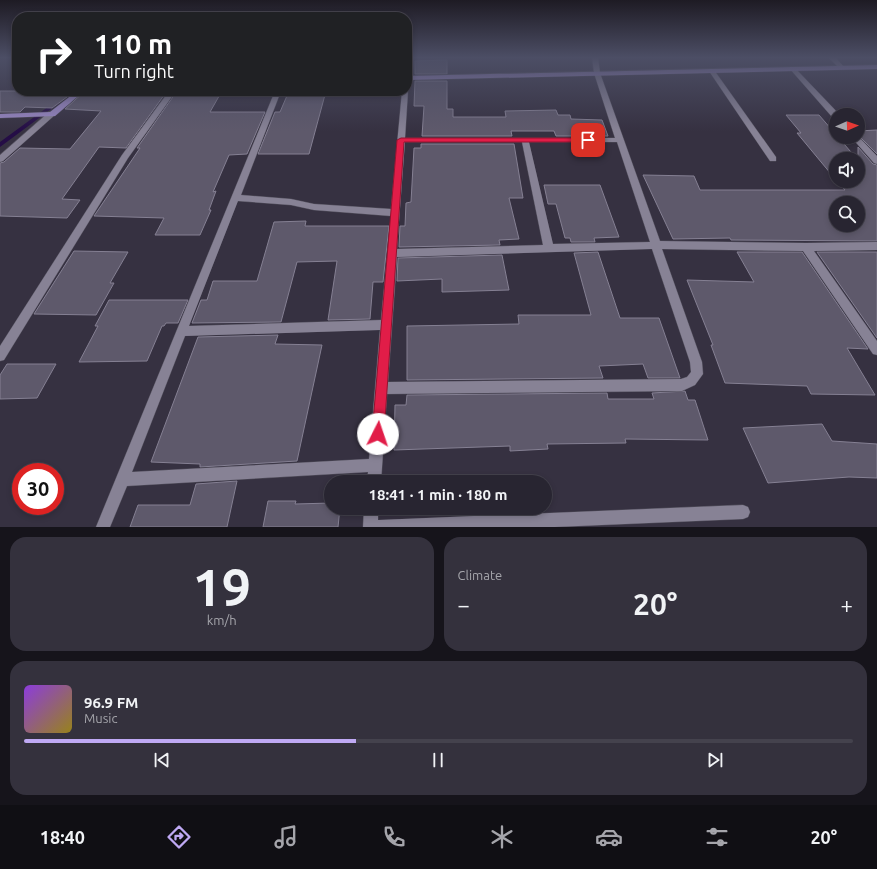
<!DOCTYPE html>
<meta charset="utf-8">
<style>
:root{--surface:#282531;--page:#34313d;--text:#f1f3f6;--muted:#a5a5ab;--line:#44424d;--accent:#bfa9f4}
body{margin:0;font-family:Ubuntu,sans-serif;background:var(--page);color:var(--text);height:100vh;display:flex;flex-direction:column;font-size:15px;white-space:nowrap}
*{box-sizing:border-box;margin:0}
p{font-size:13px;color:var(--muted)}
.icon{flex:none;width:22px;height:22px;fill:none;stroke:currentColor;stroke-width:2;stroke-linecap:round;stroke-linejoin:round}
.map{position:relative;height:527px;overflow:hidden}
.details{display:flex;flex-direction:column;gap:10px;padding:10px;background:#16141b;flex:1}
.details>*{flex:none}
.hud{position:absolute;left:12px;top:12px;width:400px;height:84px;border-radius:16px;box-shadow:0 2px 6px #0003,0 0 0 1px var(--line);background:#202124;color:#fff;overflow:hidden}
.needle{width:26px;rotate:88deg}
.fabs{position:absolute;left:829px;top:108px;display:grid;gap:8px}
.fabs a{display:grid;place-items:center;width:36px;height:36px;border-radius:50%;background:var(--surface);box-shadow:0 2px 6px #0003,0 0 0 1px var(--line);font-size:20px}
.speed{position:absolute;left:12px;top:463px;display:flex;gap:8px;font-size:20px;font-weight:700;text-align:center}
.speed>*{display:grid;place-content:center;width:52px;height:52px;border-radius:50%;background:var(--surface);box-shadow:0 2px 6px #0003,0 0 0 1px var(--line);line-height:1}
.speed .limit{border:6px solid #d22;background:#fff;color:#111}
.pin{position:absolute;display:grid;place-items:center;width:34px;height:34px;color:#fff;margin:-17px;border-radius:8px;box-shadow:0 2px 6px #0006}
.me{position:absolute;width:44px;margin:-22px;rotate:4deg;stroke-linejoin:round;filter:drop-shadow(0 0 3px #0008)}
.turn{display:flex;align-items:center;gap:14px;height:84px;padding:0 16px;font-size:18px}
.turn .icon{width:52px;height:52px;stroke-width:2.5}
.turn b{display:block;font-size:28px;line-height:34px}
.big{font-size:30px;font-weight:700;line-height:1.1}
.details .tile{flex:1;display:flex;flex-direction:column;justify-content:center;gap:6px;min-width:0;padding:0 14px;border-radius:16px;background:var(--page)}
.details .dial{align-items:center;gap:0}
.dial b{font-size:52px;line-height:1}
.song{display:flex;align-items:center;gap:12px}
.cover{width:48px;height:48px;border-radius:6px;background:linear-gradient(135deg,hsl(270 70% 55%),hsl(50 70% 35%))}
.played{height:4px;border-radius:2px;background:linear-gradient(90deg,var(--accent) 40%,var(--line) 40%)}
.keys{display:flex;justify-content:space-around;direction:ltr}
.heat{display:flex;justify-content:space-between;align-items:center;font-size:22px;direction:ltr}
.details .tiles{flex:1;display:grid;gap:10px;grid-template-columns:1fr 1fr}
.tile:last-child{grid-column:span 2}
.trip{position:absolute;left:324px;top:475px;width:228px;height:40px;border-radius:20px;background:var(--surface);box-shadow:0 2px 6px #0003,0 0 0 1px var(--line);font-weight:700;line-height:40px;text-align:center}
.dock{display:flex;height:64px;justify-content:space-around;align-items:center;background:#100f14;color:var(--muted)}
.dock .icon{width:28px;height:28px}
.dock .on{color:var(--accent)}
.dock b{font-size:18px;color:var(--text)}
.map>svg:first-child{display:block}
.lines{fill:none;stroke-linecap:round;stroke-linejoin:round}
.stream{fill:#250d46;fill-rule:evenodd}
.building{fill:#5e596b;stroke:#858093;fill-rule:evenodd}
.minor-casing{stroke:#514e5b;stroke-width:1}
.major-casing{stroke:#514e5b;stroke-width:1}
.minor{fill:#878295;fill-rule:evenodd}
.major{fill:#9b89c6;fill-rule:evenodd}
.route{fill:#e11d48;stroke:#92132f}
</style>
<div class="map">
<svg width="877" height="527" viewBox="0 0 877 527">
<rect width="100%" height="100%" fill="#363141"/>
<g class="lines">
<path class="stream" d="M56,101L59,103L58,104L0,147V142Z"/>
</g>
<path class="building" d="M447,60V74H415V61Z
M415,81H447V109H453V117H506L505,111L556,110L558,115H570L571,119L602,120L608,136H556L554,131H511L512,136H422L424,106H414Z
M0,91H75L52,108L25,107L20,112H0Z
M85,91H167L126,148L99,147L62,199L80,200L67,218L0,216V163L4,162L20,148L70,149L101,111L65,109Z
M177,91H222L210,112H265L247,154L229,155L213,192L216,191L209,210H211L200,235H155L164,218L94,216L140,148H137Z
M289,91H326L309,154H258L275,112H280Z
M786,115H819L857,159H836V180L797,133H801Z
M877,130V154L858,135V131Z
M421,144H514L523,198H509L519,239L499,240L500,245L399,247L400,226H405L406,203L411,202L414,148H421Z
M858,147L873,164L877,165V241L731,240L730,238L673,239L643,175L694,176L700,190H845L837,181H858ZM836,203H858V225H836Z
M544,185H600L619,237L594,238L595,242H571L570,238H565L556,204H548Z
M306,221L305,226H389L383,282H373L370,319L328,320L337,261L297,262L281,322L192,323L201,300H207L213,281H257L274,222Z
M74,251L128,252L110,283H114L96,315L34,314Z
M598,252L620,318H659L680,378H648L643,364L599,366L603,378L407,380V326L519,324L518,315H591L574,253Z
M737,252H802L868,349L847,348L875,395L811,394L807,386L725,383L711,345H713L687,280L754,282Z
M817,252H877V338Z
M502,255L509,290L442,292V279L397,281L398,258Z
M109,300H188L178,323H166L164,326H162L147,361L79,362L98,326H95Z
M278,335L275,344L322,345L297,461L200,467V464L151,462L198,337Z
M7,364H56L37,398L0,399V375Z
M685,391L688,400H695L708,440L625,439L626,443L547,444L548,449L510,451V446L394,450L395,405H406L407,395L607,393L608,399H654L652,393Z
M822,424L832,441L877,444V478L849,477L768,483L743,428Z
M237,481L227,527H130L138,505H190L196,484Z
M268,501H296L295,504L331,503V508H340L338,527H263Z"/>
<g class="lines">
<g class="minor-casing">
<path id="minor" d="M592,57H598L600,73L660,241L806,243L877,242V250L814,251L877,341V355L873,354L803,251L662,249L702,362L703,374L695,385L682,391L387,394L381,482H367L368,472L127,486L110,527H96L275,91H281L241,195L291,199L314,204L391,209L402,91H407V89L408,91L405,138H615L594,73ZM405,142H522L543,245L397,249ZM529,142H617L650,242L553,244ZM238,201L291,205L314,210L391,216L381,320L189,326ZM652,249L690,362L691,372L687,377L681,379L388,382L397,257ZM380,330L369,459L132,472L185,336Z
M828,57H835L845,68L840,69Z
M790,67H794L839,114L836,115V118H833L790,69Z
M710,70H714L776,157V161H770L709,71Z
M169,91H176L128,158L4,360L0,361V346L122,155Z
M49,112H52L56,114L3,161L0,162V155Z
M858,136L877,156V164L874,163L851,137H858Z
M743,505L748,507L750,512L748,517L743,519L555,527H363L364,508H378V520Z"/>
</g>
<g class="major-casing">
<path id="major" d="M877,65V69L407,80V76Z
M77,91H84L55,116L0,118V114L50,112Z"/>
</g>
<use href="#minor" class="minor"/>
<use href="#major" class="major"/>
</g>
<linearGradient id="sky" x2="0" y2="1"><stop stop-color="#1e1b24"/><stop offset="0.44" stop-color="#4c4e65"/><stop offset="1" stop-color="#4c4e65" stop-opacity="0"/></linearGradient>
<rect width="877" height="131" fill="url(#sky)"/>
<path class="route" d="M401,138H588L592,140L588,142H404L384,434L382,439L378,440L374,439L372,434L397,140Z"/>
</svg>
<div class="fabs">
<a><svg class="needle" viewBox="-14 -14 28 28"><path d="M0-13l5 13h-10z" fill="#e53935"/><path d="M0 13l5-13h-10z" fill="#a5a5ab"/></svg></a>
<a><svg class="icon" aria-label="sound" viewBox="0 0 24 24"><path d="M4 9h4l5-4v14l-5-4H4zM17 9q2 3 0 6"/></svg></a>
<a><svg class="icon" aria-label="search" viewBox="0 0 24 24"><circle cx="10" cy="10" r="6"/><path d="M15 15l6 6"/></svg></a>
</div>
<div class="speed"><div class="limit">30</div></div>
<div class="pin" style="left:588px;top:140px;background:#d93025"><svg class="icon" aria-label="arrive" viewBox="0 0 24 24"><path d="M6 21V4h12l-3 4 3 4H6"/></svg></div>
<svg class="me" style="left:378px;top:434px" viewBox="-20 -20 40 40"><circle r="19" fill="#fff"/><path d="M0-13L10 11 0 6-10 11z" fill="#e11d48"/></svg>
<div class="trip">18:41 · 1 min · 180 m</div>
<div class="hud">
<div class="turn"><svg class="icon" aria-label="right" viewBox="0 0 24 24"><path d="M7 20v-9h11M14 6l5 5-5 5"/></svg><div><b>110 m</b>Turn right</div></div>
</div>
</div>
<section class="details">
<div class="tiles">
<div class="tile dial"><b>19</b><p>km/h</p></div>
<div class="tile"><p>Climate</p>
<div class="heat"><a>−</a><b class="big">20°</b><a>+</a></div>
</div>
<div class="tile">
<div class="song"><i class="cover"></i><div><b>96.9 FM</b><p>Music</p></div></div>
<div class="played"></div>
<div class="keys"><svg class="icon" aria-label="previous" viewBox="0 0 24 24"><path d="M18 5L8 12l10 7zM5 5v14"/></svg><svg class="icon" aria-label="pause" viewBox="0 0 24 24"><path d="M8 5v14M16 5v14"/></svg><svg class="icon" aria-label="next" viewBox="0 0 24 24"><path d="M6 5l10 7-10 7zM19 5v14"/></svg></div>
</div>
</div>
</section>
<nav class="dock">
<b>18:40</b>
<svg class="icon on" aria-label="directions" viewBox="0 0 24 24"><path d="M12 3l9 9-9 9-9-9zM9 14v-3h6M13 9l2 2-2 2"/></svg>
<svg class="icon" aria-label="music" viewBox="0 0 24 24"><path d="M9 18V5l10-2v13"/><circle cx="6" cy="18" r="3"/><circle cx="16" cy="16" r="3"/></svg>
<svg class="icon" aria-label="phone" viewBox="0 0 24 24"><path d="M5 4h4l2 5-3 2q2 4 5 5l2-3 5 2v4C11 20 4 13 5 4z"/></svg>
<svg class="icon" aria-label="climate" viewBox="0 0 24 24"><path d="M12 3v18M4 7l16 10M4 17L20 7"/></svg>
<svg class="icon" aria-label="car" viewBox="0 0 24 24"><path d="M5 17H2v-5l4-1 3-4h7l3 4 3 1v5h-3M9 17h6M6 11h13"/><circle cx="7" cy="17" r="2"/><circle cx="17" cy="17" r="2"/></svg>
<svg class="icon" aria-label="filters" viewBox="0 0 24 24"><path d="M4 7h16M4 17h16"/><circle cx="9" cy="7" r="2"/><circle cx="15" cy="17" r="2"/></svg>
<b>20°</b>
</nav>
